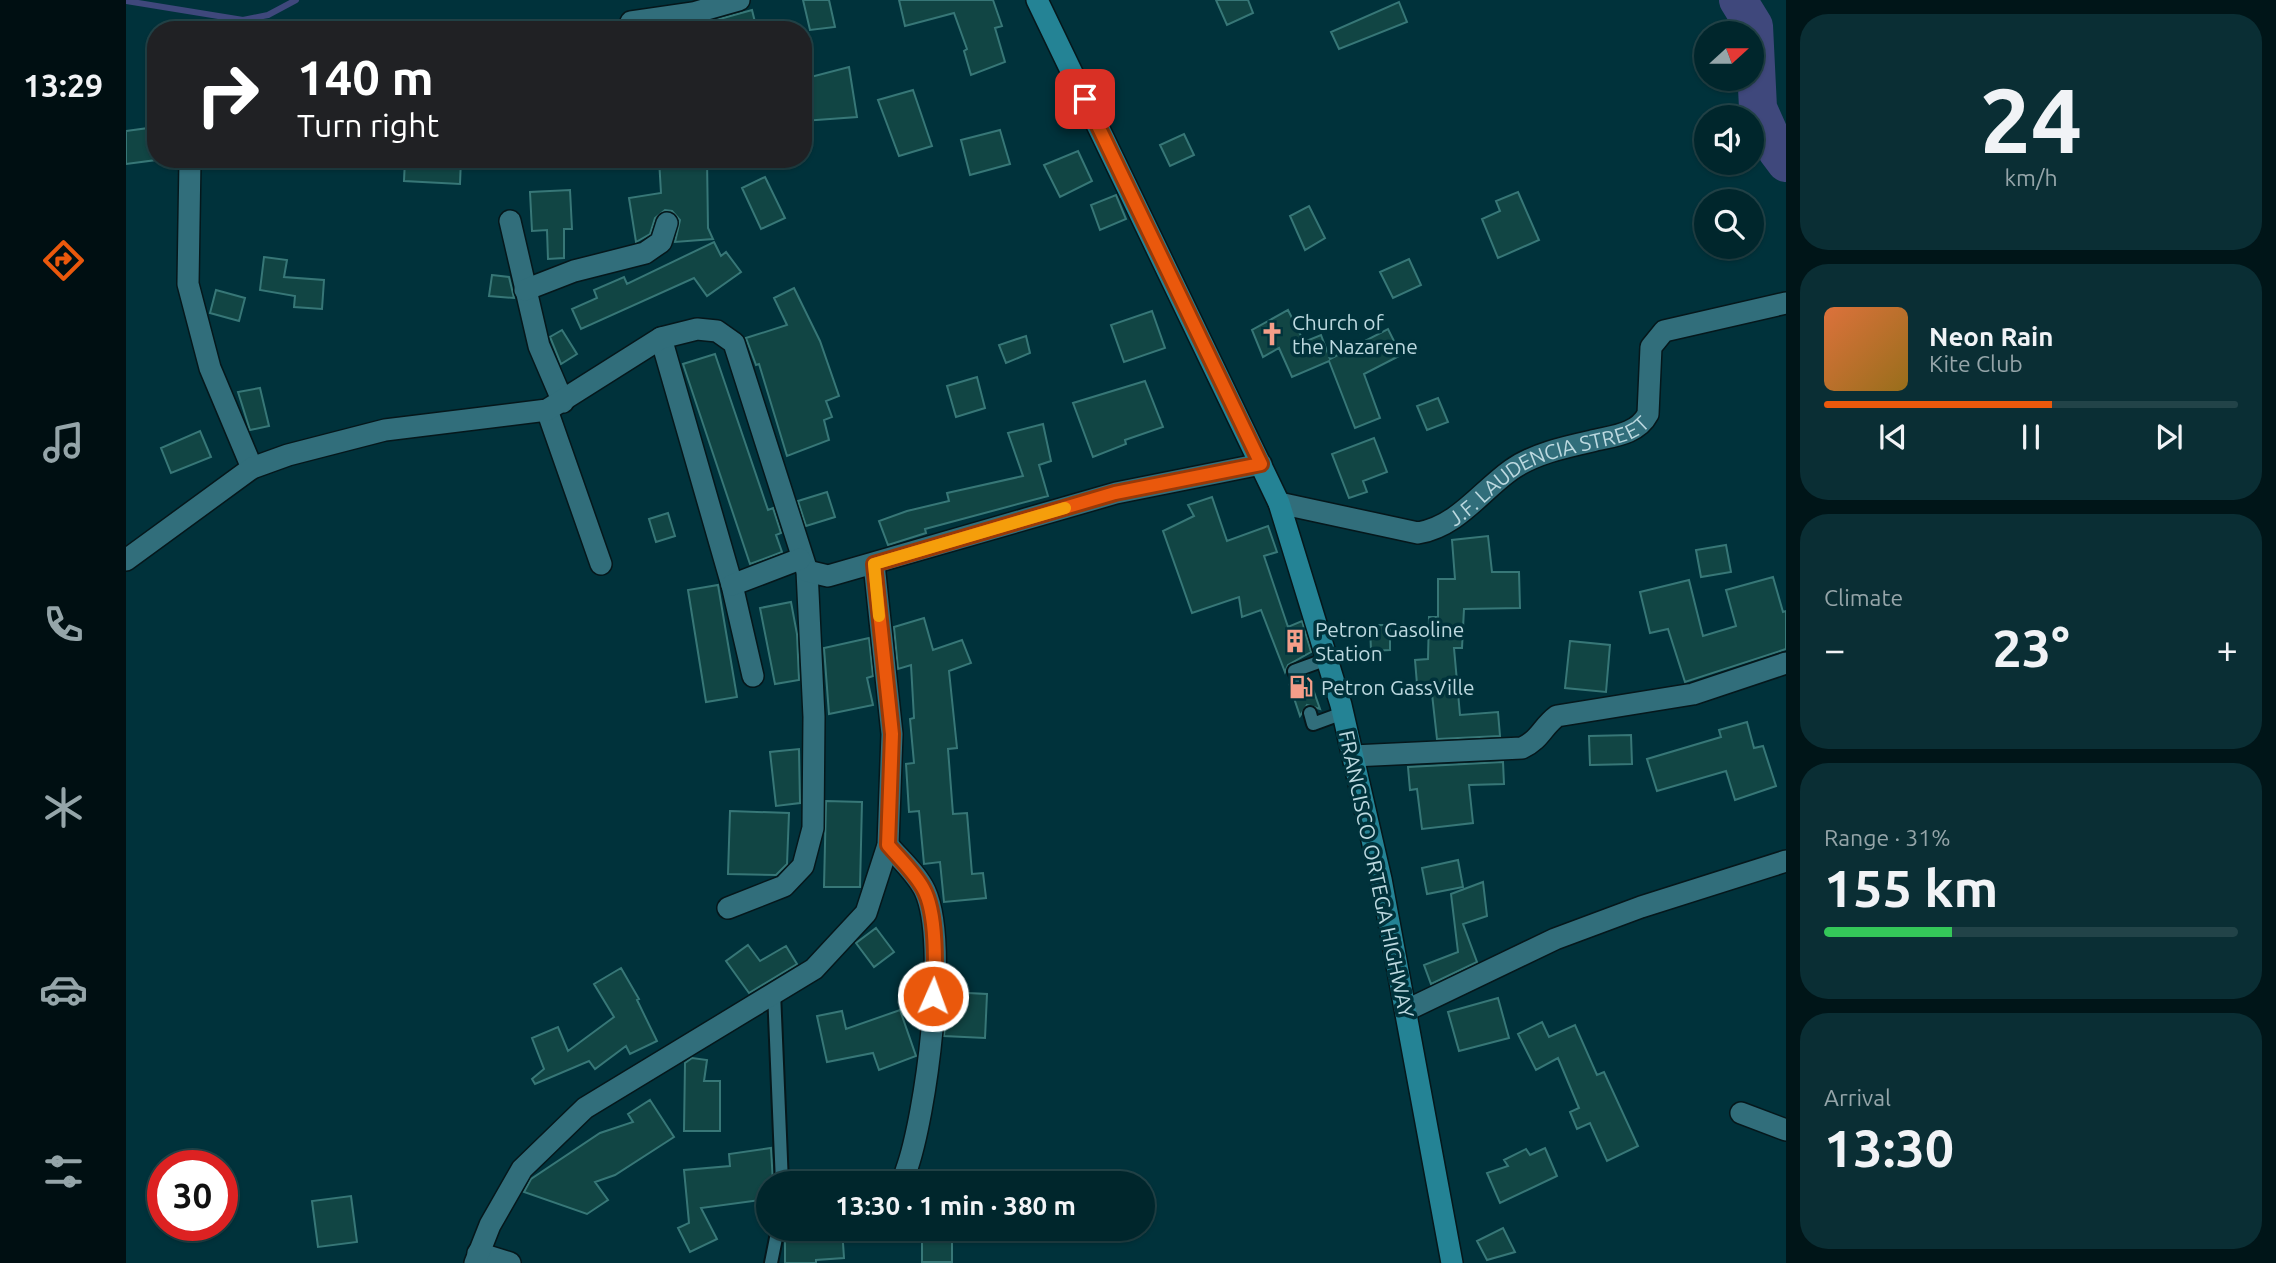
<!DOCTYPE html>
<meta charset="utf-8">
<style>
:root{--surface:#00262c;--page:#0a2e34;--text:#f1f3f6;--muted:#95a5a9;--line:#224348;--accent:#ea580c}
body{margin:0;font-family:Ubuntu,sans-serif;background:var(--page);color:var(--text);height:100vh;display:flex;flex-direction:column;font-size:26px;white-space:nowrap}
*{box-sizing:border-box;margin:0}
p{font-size:23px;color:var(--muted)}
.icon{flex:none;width:38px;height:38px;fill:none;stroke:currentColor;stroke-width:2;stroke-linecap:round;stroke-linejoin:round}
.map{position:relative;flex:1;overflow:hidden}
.side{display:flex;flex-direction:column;gap:14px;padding:14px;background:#001518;width:490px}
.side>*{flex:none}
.banner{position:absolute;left:21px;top:21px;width:665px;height:147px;border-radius:28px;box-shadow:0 2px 5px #0004,0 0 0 2px var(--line);background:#202124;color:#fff;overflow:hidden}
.needle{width:46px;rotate:69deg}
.buttons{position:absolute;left:1568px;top:21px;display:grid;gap:14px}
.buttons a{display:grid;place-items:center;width:70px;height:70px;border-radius:50%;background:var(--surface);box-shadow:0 2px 5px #0004,0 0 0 2px var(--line);font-size:35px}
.speed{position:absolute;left:21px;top:1150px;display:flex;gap:14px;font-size:35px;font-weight:700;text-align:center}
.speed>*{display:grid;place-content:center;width:91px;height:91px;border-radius:50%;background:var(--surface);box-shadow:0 2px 5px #0004,0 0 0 2px var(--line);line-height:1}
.speed .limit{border:10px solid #d22;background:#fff;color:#111}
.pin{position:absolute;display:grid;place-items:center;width:60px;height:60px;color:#fff;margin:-30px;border-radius:14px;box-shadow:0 4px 10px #0006}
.me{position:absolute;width:77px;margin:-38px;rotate:2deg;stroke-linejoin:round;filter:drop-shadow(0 0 5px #0008)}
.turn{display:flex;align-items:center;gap:24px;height:147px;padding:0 35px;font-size:32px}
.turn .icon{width:91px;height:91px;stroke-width:2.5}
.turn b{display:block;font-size:49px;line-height:60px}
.big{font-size:52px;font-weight:700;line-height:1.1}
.side .tile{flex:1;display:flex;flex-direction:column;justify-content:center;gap:10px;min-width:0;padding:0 24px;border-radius:28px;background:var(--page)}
.side .dial{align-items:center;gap:0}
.dial b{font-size:91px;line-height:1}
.song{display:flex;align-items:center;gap:21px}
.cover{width:84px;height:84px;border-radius:10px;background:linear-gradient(135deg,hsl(20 70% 55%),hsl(40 70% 35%))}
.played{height:7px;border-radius:4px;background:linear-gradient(90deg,var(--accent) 55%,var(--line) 55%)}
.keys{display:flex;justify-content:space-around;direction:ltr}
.heat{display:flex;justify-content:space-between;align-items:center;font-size:38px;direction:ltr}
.charge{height:10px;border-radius:5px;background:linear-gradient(90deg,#34c759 31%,var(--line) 0)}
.trip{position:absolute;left:630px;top:1171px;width:399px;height:70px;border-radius:35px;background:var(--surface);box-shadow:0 2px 5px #0004,0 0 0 2px var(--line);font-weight:700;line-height:70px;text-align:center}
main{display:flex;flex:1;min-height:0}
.tabs{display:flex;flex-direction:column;width:126px;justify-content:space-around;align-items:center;background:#000f12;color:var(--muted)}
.tabs .icon{width:49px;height:49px}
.tabs .selected{color:var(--accent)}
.tabs b{font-size:32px;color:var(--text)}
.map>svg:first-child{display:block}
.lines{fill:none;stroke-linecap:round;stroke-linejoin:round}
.stream{stroke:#3f487c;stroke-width:6}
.river{stroke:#3f487c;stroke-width:38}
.building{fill:#114544;stroke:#377777;stroke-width:2}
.lane-casing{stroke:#05171b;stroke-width:16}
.street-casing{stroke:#05171b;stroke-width:24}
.primary-casing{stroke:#05171b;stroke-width:24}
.lane{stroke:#316e7b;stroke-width:12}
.street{stroke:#316e7b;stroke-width:21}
.primary{stroke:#248395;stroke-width:21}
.route-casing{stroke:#983908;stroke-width:18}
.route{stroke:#ea580c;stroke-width:12}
.slow{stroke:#f59e0b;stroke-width:12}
.labels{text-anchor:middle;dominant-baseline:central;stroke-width:7;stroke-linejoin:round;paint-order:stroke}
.poi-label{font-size:21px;fill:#bcd9e0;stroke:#00323b;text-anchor:start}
.street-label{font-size:21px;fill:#bcd9e0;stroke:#00323b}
</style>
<main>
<nav class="tabs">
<b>13:29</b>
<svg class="icon selected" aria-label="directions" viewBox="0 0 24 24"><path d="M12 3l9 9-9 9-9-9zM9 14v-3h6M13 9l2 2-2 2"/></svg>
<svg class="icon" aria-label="music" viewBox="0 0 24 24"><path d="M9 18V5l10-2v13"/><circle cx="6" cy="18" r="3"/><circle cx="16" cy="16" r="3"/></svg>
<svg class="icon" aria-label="phone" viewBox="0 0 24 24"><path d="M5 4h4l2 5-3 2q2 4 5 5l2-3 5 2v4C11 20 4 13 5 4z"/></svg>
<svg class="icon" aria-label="climate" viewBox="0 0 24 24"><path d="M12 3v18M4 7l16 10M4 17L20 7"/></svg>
<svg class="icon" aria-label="car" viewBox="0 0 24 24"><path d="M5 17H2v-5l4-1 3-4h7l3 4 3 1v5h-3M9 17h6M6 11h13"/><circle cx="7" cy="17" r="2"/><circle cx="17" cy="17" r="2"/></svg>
<svg class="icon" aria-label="filters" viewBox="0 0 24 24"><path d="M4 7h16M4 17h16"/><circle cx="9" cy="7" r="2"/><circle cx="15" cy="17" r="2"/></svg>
</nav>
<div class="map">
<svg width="1660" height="1263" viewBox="0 0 1660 1263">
<rect width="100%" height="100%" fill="#00323b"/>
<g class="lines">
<path class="stream" d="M0,1L117,20L142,15L170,0"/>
<path class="river" d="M1612,0L1628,26L1632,108L1651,151L1660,163"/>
</g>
<path class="building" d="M677,0H703L709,27L684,30Z
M773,0H867L876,26L869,28L879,62L845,75L838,51L841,49L828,13L779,26Z
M1090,0H1122L1127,13L1101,25Z
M1273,2L1281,22L1213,49L1205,32Z
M626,10L631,30H572V25Z
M723,67L731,117L677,121V79Z
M787,90L806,146L773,156L752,100Z
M30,127V160L0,164V131Z
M874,130L884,164L844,175L835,140Z
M1058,134L1068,155L1044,166L1034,145Z
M952,151L966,181L934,197L918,165Z
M279,159H335L334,184L278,181Z
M533,159H581L582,228L587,239L549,242L554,220L546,211L539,210L529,218L524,234L510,242L503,198L535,193Z
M639,177L659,218L635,229L616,188Z
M444,190L446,229H438V258L422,259L421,230L406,231L404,192Z
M1392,192L1413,240L1372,258L1356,219L1374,211L1370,201Z
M990,195L1000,219L974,230L965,205Z
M1183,206L1199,238L1179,250L1164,216Z
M588,242L595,256L600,252L615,272L581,296L568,278L455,329L446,309L471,298L468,290L498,277L501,284Z
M138,257L161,260L158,277L198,280L196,309L168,307L169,296L134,290Z
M1283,259L1295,285L1267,298L1254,272Z
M366,275L383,277L388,298L363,296Z
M668,288L694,341L713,396L700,401L706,417L698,420L703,440L661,456L633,364L630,365L620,338L661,325L648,298Z
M90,290L119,298L113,321L84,313Z
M1162,310L1178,342L1195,335L1204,359L1262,329L1275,355L1238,374L1254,418L1229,428L1203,361L1166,377L1153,348L1137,357L1126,330Z
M1026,311L1039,348L998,362L985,325Z
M436,330L451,354L435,364L424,337Z
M900,336L904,353L880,363L873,345Z
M589,354L642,510L647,508L655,533L650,535L656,552L624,564L557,364Z
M851,377L859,408L830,417L821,386Z
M1019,381L1037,427L999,440L1000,444L967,457L947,403Z
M134,388L143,426L124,430L112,392Z
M1312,398L1322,422L1301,430L1291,406Z
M917,424L925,461L913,465L922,496L799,529L800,533L762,545L753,521L781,511L823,501L821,493L897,476L882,433Z
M74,431L85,457L45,473L35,448Z
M1248,438L1261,472L1237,481L1241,492L1223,498L1206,454Z
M701,492L709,517L680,526L672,501Z
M1086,497L1101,541L1142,526L1151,552L1138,556L1162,627L1176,621L1185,652L1162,665L1159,672L1135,610L1116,617L1113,597L1066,613L1037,531L1068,516L1062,505Z
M542,513L549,536L530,542L523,519Z
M1362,536L1366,572H1393L1394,608L1338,609L1336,648H1328L1334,715L1372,712L1374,736L1311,739L1306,694L1292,696L1289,660L1302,659L1303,617H1312V579H1329L1326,540Z
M1600,545L1605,572L1575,577L1570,550Z
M1647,577L1657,612L1660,611V649L1559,682L1542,629L1524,633L1514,592L1563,580L1577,636L1610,626L1600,590Z
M592,585L611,697L580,702L562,590Z
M665,602L671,634L673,680L649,684L634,608Z
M798,618L807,650L836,640L845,663L823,671L831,748L822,749L827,814L841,813L846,874L857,873L860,898L818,902L814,862L798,864L793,811L783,812L780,764L788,763L784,719L788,718L785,665L772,669L768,627Z
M1244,625H1264V650L1245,651Z
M743,638L747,676L741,678L747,705L703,714L698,648Z
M1444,641L1484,645L1480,692L1439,688Z
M1182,675L1194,709L1181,705L1174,716L1164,686L1171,691H1177Z
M1621,722L1628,748L1637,746L1650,786L1609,800L1600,771L1531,791L1521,759L1595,737L1593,730Z
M1505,735L1506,764L1464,765L1463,736Z
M673,749L674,803L650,806L644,752Z
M1377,762L1378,784L1343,785L1347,823L1296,829L1291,789L1284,790L1282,767Z
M700,801L736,802L734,887H698Z
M604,811L663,813L661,864L650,875L602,874Z
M1332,860L1337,887L1301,894L1296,868Z
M1357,882L1361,916L1337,924L1351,962L1305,984L1298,965L1332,952L1325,894Z
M750,928L768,952L748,967L730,943Z
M622,945L634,961L660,946L671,964L623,993L600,961Z
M495,968L513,999L511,1000L531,1041L504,1054L500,1046L469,1069L463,1061L409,1084L406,1079L418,1069L406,1038L432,1027L442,1051L488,1017L468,984Z
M822,992L861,994L859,1038L818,1036Z
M1372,998L1383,1038L1333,1051L1322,1012Z
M774,1010L790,1056L753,1070L747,1053L701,1062L691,1016L716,1011L720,1029Z
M1416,1022L1423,1037L1449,1025L1471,1075L1478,1072L1512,1146L1481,1161L1464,1123L1451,1129L1444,1112L1453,1108L1432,1058L1410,1070L1392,1034Z
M566,1058L581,1060L578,1081H594V1131H558L559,1063Z
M524,1100L548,1137L489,1175L469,1182L482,1200L461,1214L398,1192L405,1179L474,1133L507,1122L502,1114Z
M645,1148L647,1183H642V1199L575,1208L591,1239L564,1252L552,1228L563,1223L558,1170L604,1166L603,1154Z
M1419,1148L1431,1176L1374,1203L1361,1173L1382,1166L1378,1160L1400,1149L1404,1155Z
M225,1196L231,1242L192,1247L186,1201Z
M716,1228L718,1258L690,1260V1263H659V1236L696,1235L695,1229Z
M1377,1228L1389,1252L1361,1260L1351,1241Z
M796,1233L826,1234V1262H796Z"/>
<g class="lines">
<g class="lane-casing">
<path id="lane" d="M1173,683L1168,671L1201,659
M1184,713L1187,724L1217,713
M648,992L656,1183
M645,1263L652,1228"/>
</g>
<g class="street-casing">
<g id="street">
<path d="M505,22L567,13L613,0"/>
<path d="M64,159L62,284L84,368L126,468"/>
<path d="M384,221L413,346L437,402"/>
<path d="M399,290L448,271L519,253L535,242L541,223"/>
<path d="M535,338L606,585L627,676"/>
<path d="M421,410L475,564"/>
<path id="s1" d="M1153,503L1292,533C1332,526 1354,492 1385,470C1407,454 1439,447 1466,441C1486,436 1511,435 1522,414L1525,347L1538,331L1660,303"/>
<path d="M0,560L126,468L162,455L259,430L421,410L535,338L571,329L591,331L608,343L681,571L688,717L687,828L677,866L658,886L602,908"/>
<path d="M681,571L702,576L990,493L1135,464"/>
<path d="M606,585L674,559"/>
<path d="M1227,756L1396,748C1415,739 1416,727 1431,716L1567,694L1660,663"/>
<path d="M762,845C774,859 791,874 799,891C823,943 800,1116 780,1171"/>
<path d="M1281,1010L1429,939L1515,907L1660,861"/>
<path d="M1615,1113L1660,1130"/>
<path d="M352,1253L384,1263"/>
<path d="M349,1263L364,1225L396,1169L459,1108L688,969L740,913L762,845L766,734L748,564"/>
</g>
</g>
<g class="primary-casing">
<path id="primary" d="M911,0L1153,503L1215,705L1255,879L1326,1263"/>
</g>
<use href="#lane" class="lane"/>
<use href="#street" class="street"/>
<use href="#primary" class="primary"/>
</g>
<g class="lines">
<g class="route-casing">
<path id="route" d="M807,996C810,968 811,912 797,888C788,872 774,859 762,845L766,734L748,564L989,493L1135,464L959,99"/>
</g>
<use href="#route" class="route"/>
<path class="slow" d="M753,616L748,564L939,508"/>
</g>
<defs>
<g id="church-bare" transform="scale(1.89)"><path d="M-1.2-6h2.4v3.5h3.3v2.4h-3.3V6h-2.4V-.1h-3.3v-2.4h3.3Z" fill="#f49e89" stroke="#00323b" stroke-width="2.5" paint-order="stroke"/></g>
<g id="building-bare" transform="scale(1.89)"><path d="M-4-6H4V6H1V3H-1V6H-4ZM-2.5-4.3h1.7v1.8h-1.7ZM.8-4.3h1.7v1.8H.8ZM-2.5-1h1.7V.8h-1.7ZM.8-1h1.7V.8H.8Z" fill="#f49e89" stroke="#00323b" stroke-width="2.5" paint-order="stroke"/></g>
<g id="fuel-bare" transform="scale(1.89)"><path d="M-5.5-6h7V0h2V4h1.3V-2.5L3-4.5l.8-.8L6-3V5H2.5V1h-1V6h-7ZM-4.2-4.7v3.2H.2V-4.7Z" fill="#f49e89" stroke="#00323b" stroke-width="2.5" paint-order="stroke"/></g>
</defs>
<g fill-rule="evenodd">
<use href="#church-bare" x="1146" y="334"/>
<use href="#building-bare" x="1169" y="641"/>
<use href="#fuel-bare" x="1175" y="687"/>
</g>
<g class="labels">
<g class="poi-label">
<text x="1166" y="322">Church of<tspan x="1166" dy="24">the Nazarene</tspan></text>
<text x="1189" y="629">Petron Gasoline<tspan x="1189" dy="24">Station</tspan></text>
<text x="1195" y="687">Petron GassVille</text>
</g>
<g class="street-label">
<text stroke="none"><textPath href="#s1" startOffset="289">J.F. LAUDENCIA STREET</textPath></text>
<text transform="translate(1251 874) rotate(78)">FRANCISCO ORTEGA HIGHWAY</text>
</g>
</g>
</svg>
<div class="buttons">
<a><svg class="needle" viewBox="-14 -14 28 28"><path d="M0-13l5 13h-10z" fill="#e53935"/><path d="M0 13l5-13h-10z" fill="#95a5a9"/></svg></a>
<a><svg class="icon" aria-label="sound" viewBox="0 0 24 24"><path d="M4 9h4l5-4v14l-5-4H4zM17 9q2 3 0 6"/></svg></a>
<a><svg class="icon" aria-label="search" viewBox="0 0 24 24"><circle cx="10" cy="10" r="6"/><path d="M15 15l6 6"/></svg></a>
</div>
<div class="speed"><div class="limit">30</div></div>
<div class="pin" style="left:959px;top:99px;background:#d93025"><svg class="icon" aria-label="arrive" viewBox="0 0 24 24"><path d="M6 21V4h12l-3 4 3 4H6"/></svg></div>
<svg class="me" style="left:807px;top:996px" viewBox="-20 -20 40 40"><circle r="17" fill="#ea580c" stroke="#fff" stroke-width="3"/><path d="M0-11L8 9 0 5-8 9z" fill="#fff"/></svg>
<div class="trip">13:30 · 1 min · 380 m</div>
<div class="banner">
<div class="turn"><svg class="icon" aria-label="right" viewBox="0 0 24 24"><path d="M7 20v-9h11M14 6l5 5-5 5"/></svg><div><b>140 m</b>Turn right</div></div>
</div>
</div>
<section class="side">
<div class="tile dial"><b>24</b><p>km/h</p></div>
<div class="tile">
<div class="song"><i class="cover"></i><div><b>Neon Rain</b><p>Kite Club</p></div></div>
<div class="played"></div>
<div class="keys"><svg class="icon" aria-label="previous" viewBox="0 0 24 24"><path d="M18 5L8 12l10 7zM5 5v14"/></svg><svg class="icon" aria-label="pause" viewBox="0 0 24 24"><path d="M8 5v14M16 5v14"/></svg><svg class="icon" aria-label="next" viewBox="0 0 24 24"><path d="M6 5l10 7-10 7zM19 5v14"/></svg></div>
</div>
<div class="tile"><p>Climate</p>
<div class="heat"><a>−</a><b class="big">23°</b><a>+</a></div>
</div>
<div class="tile"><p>Range · 31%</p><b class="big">155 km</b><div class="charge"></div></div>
<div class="tile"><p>Arrival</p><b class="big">13:30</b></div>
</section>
</main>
